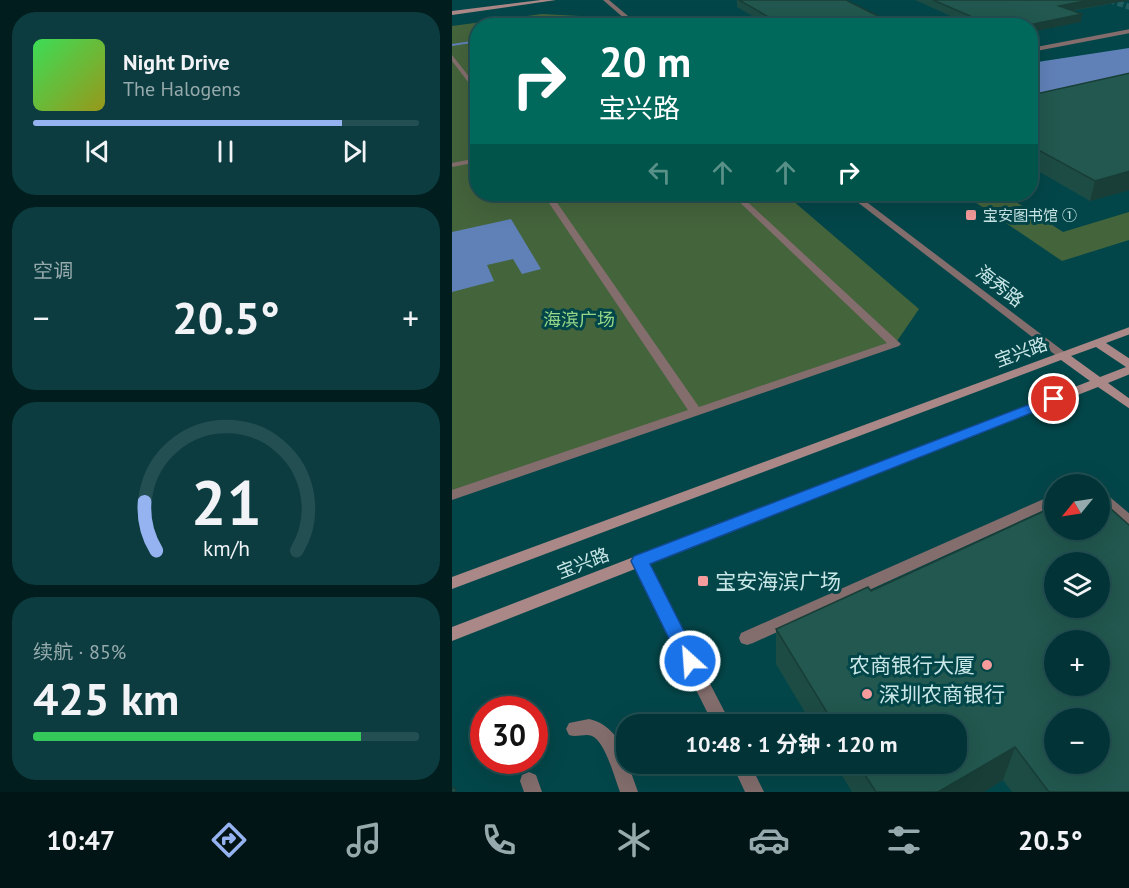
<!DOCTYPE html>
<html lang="zh">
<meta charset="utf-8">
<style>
:root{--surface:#023437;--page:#0c3c3f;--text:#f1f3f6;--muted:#96aaad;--line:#234f52;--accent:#95b2f1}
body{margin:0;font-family:"PT Sans","Noto Sans SC",sans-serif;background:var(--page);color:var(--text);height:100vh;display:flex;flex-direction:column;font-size:22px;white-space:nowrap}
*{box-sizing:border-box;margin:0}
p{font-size:20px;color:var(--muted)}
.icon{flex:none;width:33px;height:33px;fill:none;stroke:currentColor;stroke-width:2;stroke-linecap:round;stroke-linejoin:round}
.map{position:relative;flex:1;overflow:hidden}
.side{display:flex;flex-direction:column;gap:12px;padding:12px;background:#011d1e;width:452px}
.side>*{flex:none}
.guide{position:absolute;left:18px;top:18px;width:568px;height:183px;border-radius:24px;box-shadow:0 6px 24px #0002,0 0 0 2px var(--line);background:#00695c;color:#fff;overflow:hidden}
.needle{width:39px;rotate:240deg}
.fabs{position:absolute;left:592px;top:474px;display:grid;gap:12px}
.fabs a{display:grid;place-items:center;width:66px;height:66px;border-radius:50%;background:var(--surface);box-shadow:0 6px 24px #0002,0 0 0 2px var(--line);font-size:30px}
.speed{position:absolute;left:18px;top:696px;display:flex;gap:12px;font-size:30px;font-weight:700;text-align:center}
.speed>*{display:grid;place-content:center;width:78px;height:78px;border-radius:50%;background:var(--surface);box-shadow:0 6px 24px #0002,0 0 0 2px var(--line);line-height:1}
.speed .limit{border:9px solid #d22;background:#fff;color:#111}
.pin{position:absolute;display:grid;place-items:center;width:51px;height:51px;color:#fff;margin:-26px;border:3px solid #fff;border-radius:50%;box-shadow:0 2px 6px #0007}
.me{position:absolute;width:66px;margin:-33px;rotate:334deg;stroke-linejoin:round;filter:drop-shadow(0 0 4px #0008)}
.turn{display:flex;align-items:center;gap:21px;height:126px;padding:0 30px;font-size:27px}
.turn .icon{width:78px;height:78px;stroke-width:2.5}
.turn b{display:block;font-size:42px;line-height:51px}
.lanes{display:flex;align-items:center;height:57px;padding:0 30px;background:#0003;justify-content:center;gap:30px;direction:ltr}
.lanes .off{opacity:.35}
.big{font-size:45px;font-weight:700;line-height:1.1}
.side .card{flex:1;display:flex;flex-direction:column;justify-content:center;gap:9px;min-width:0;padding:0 21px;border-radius:24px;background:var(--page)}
.side .dial{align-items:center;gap:0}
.dial svg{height:156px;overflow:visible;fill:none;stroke:var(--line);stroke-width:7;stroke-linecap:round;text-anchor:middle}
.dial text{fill:var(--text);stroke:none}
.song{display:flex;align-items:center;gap:18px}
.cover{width:72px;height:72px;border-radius:9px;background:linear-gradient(135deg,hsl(130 70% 55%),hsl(60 70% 35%))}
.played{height:6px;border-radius:3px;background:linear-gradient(90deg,var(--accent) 80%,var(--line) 80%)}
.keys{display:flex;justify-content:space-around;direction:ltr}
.heat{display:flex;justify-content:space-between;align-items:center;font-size:33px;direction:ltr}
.charge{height:9px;border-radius:4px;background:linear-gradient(90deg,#34c759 85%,var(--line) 0)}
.trip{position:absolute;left:164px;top:714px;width:351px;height:60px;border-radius:24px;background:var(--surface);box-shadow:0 6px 24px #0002,0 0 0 2px var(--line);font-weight:700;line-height:60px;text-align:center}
.dock{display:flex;height:96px;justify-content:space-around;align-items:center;background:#011516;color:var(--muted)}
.dock .icon{width:42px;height:42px}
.dock .selected{color:var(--accent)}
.dock b{font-size:27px;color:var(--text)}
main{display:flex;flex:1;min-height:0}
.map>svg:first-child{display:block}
.green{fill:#44643c}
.water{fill:#6081b8}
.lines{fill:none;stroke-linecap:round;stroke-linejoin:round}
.stream{fill:#6081b8;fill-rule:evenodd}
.secondary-tunnel{stroke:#215e61;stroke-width:6;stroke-dasharray:6 3;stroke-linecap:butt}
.lane{fill:#836d6d;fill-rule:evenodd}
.street{fill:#836d6d;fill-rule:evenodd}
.secondary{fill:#a98887;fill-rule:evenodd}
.wall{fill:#1d4c44}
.shaded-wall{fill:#183e37}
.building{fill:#22584f;stroke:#183e37;stroke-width:1.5;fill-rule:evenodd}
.route{fill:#1a73e8;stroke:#114b97;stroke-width:1.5}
.poi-dot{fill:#f59b9b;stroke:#034649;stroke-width:2}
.labels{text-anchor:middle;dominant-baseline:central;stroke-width:6;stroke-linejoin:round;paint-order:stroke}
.far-poi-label{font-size:15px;fill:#cae7e8;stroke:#034649;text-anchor:start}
.street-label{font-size:18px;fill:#cae7e8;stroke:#034649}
.park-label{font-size:18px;fill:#97d689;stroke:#034649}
.near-poi-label{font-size:21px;fill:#cae7e8;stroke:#034649;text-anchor:start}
</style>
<main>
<section class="side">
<div class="card">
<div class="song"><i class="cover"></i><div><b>Night Drive</b><p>The Halogens</p></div></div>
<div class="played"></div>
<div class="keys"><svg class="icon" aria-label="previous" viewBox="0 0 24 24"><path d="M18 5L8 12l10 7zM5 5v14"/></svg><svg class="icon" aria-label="pause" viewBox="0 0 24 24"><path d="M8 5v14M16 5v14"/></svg><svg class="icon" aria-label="next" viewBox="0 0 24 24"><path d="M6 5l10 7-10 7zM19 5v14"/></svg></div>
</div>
<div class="card"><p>空调</p>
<div class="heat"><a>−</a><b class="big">20.5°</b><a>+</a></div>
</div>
<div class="card dial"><svg viewBox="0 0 100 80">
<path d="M14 69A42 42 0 1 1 86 69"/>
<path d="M14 69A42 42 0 0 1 8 44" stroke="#95b2f1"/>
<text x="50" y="56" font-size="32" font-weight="700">21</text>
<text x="50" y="72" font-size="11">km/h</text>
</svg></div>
<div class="card"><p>续航 · 85%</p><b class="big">425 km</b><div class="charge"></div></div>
</section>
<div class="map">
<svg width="678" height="792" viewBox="0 0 678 792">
<rect width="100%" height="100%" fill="#034649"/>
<path class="green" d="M90,14L128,16L139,25L26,26V194H333L467,309L443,344L0,495V26Z
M553,195L611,232L677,212V240L610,261L523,202Z"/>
<path class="water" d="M677,48V79L579,102V63Z
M59,219L89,269L70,274L61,259L35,265L42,281L0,292V232Z"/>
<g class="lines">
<path class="stream" d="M26,40V42L0,46V44Z"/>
<path class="secondary-tunnel" d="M657,0L678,7"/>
<path class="lane" d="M648,492L653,493L678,514V527L673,526L648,505Z
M603,494V505L301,643L295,645L289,643L287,638L289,633Z
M137,719C157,723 173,743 174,764H176L186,792H168C163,779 153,741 140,736C133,733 125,738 117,735L114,729L117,723Z
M77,772L84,775L90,792H72L68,781L70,775Z"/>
<path class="street" d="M151,0H157L188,26H181Z
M678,29V33L579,52V48Z
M0,55L26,88V95L0,61Z
M26,158V162L0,167V163Z
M91,194H99L247,407L435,343L279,194H287L449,344L447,346L0,500V490L236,410Z
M395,194H404L614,353L616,355L614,357H606Z
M187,555L192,557L279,724H261L180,561L182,557Z
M280,764H298L312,792H293Z"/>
<path class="secondary" d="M89,0H104L0,15V11Z
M678,327V334L654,343L678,359V374L656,383L678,399V409L646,387L0,641V627L638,381L609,360L0,589V577ZM644,347L674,367L648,377L619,356Z"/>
</g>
<path class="wall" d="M285,0H394L446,26H317L285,7Z
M463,0H678L620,11L629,22L579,26H521Z
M678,73V190L638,201L579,167V95Z
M419,591L678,792H560L551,780L532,792H400L383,764H504V724H360L324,664V629Z"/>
<path class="shaded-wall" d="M638,0H678L605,13L607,6Z
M630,14L629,22L579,32V26H572Z
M678,171V190L638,201L643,181Z
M563,747L551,780L532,792H486Z"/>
<path class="building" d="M287,0H394L446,26H332Z
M481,0H638L607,6L630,14L572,26H541Z
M678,73V171L643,181L579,146V95Z
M648,499L678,526V792H597L563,747L486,792H424L406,764H504V724H382L324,629L416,587L419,591L603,506V530H648ZM603,562H648V608H603ZM603,640H648V686H603ZM603,718H648V764H603Z
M0,788H3L4,792H0Z"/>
<path class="route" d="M602,395L609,399L607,402L198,564L247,661L245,667L238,669L231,667L179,561L182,556Z"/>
<g class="poi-dot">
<rect x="513" y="209" width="12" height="12" rx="3"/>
<rect x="245" y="575" width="12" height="12" rx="3"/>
<circle cx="535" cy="665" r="6"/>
<circle cx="415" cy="694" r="6"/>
</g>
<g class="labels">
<g class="far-poi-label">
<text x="531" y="215">宝安图书馆 ①</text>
</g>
<g class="street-label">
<text transform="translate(548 286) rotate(38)">海秀路</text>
<text transform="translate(569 352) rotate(-20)">宝兴路</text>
<text transform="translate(131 563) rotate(-21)">宝兴路</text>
</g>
<g class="park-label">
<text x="127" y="319">海滨广场</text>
</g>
<g class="near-poi-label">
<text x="263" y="581">宝安海滨广场</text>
<text x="523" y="665" text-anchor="end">农商银行大厦</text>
<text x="427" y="694">深圳农商银行</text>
</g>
</g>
</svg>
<div class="fabs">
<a><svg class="needle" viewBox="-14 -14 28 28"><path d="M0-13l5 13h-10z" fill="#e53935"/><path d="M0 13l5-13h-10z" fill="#96aaad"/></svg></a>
<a><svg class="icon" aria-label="layers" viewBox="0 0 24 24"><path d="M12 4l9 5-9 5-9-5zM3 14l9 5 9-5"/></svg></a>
<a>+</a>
<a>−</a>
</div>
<div class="speed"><div class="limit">30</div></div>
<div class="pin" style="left:602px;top:399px;background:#d93025"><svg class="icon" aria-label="arrive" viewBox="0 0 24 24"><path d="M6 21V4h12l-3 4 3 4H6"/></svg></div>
<svg class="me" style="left:238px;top:661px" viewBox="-20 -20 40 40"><circle r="17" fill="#1a73e8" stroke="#fff" stroke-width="3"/><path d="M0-11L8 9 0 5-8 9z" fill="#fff"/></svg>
<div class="trip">10:48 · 1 分钟 · 120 m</div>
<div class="guide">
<div class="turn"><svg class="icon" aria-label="right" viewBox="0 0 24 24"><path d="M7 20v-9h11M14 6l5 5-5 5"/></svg><div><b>20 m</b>宝兴路</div></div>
<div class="lanes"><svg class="icon off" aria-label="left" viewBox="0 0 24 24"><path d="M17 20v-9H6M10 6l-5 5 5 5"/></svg><svg class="icon off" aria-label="ahead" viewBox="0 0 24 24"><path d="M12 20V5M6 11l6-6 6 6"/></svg><svg class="icon off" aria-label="ahead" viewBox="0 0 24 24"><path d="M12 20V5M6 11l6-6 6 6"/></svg><svg class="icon" aria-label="right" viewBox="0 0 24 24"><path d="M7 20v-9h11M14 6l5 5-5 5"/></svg></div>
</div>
</div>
</main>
<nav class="dock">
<b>10:47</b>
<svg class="icon selected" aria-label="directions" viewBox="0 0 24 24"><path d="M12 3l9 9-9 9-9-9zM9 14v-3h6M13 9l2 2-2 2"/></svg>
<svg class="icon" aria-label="music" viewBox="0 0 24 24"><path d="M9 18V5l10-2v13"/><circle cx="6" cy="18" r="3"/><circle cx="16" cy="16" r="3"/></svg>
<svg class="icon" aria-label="phone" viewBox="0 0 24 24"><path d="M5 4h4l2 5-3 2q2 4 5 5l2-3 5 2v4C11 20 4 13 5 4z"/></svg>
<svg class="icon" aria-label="climate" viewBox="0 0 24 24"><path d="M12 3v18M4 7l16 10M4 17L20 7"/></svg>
<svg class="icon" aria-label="car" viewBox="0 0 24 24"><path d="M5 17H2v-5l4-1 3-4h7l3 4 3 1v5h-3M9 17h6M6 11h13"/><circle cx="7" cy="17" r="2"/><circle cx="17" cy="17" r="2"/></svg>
<svg class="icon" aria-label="filters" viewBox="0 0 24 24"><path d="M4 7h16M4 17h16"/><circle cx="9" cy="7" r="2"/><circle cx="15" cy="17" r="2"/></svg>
<b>20.5°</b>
</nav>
